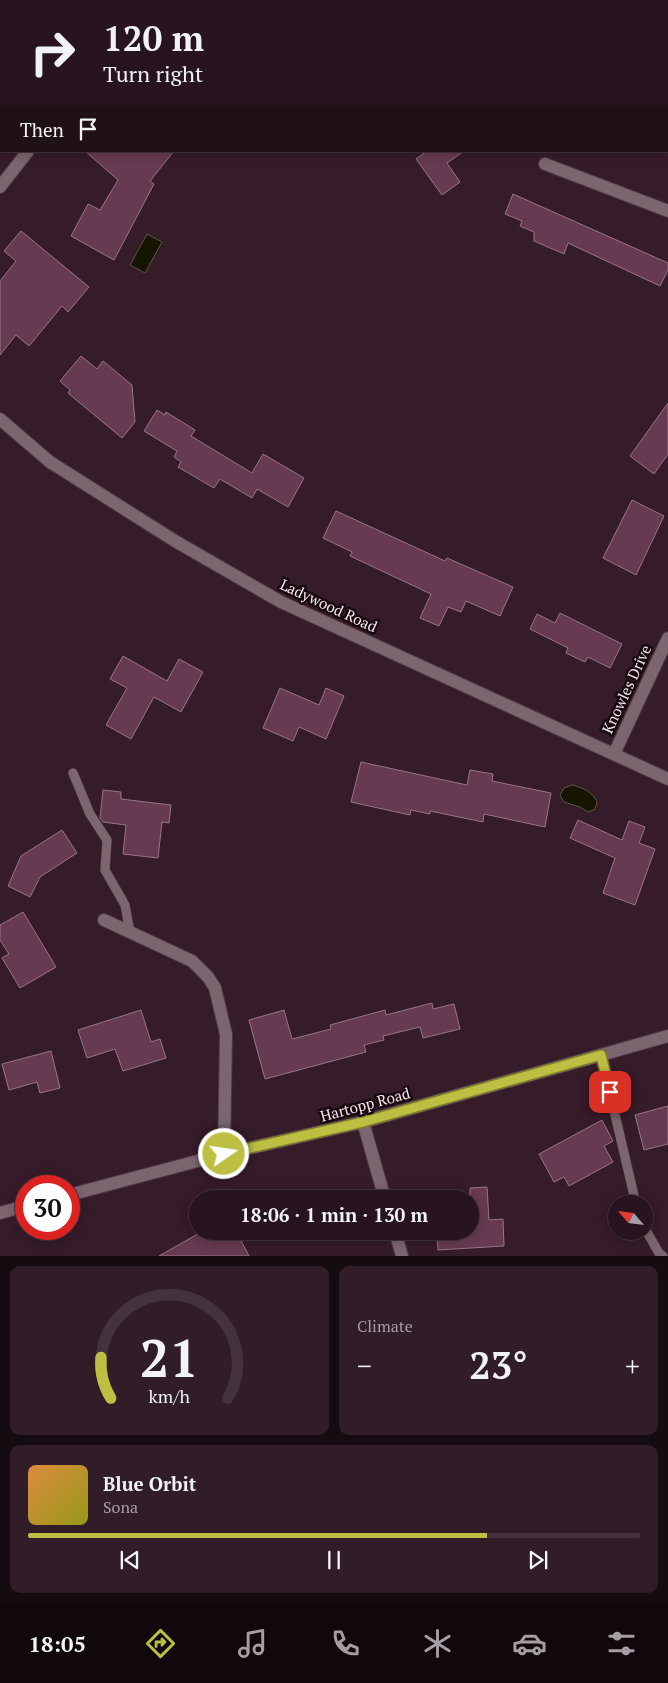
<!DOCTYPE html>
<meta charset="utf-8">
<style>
:root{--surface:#28141f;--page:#301d28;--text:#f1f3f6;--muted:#a59ea4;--line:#44333d;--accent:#bdbf43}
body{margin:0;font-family:"PT Serif",serif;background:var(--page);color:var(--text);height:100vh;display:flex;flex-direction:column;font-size:19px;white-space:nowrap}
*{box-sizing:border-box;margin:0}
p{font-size:16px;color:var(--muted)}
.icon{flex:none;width:28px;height:28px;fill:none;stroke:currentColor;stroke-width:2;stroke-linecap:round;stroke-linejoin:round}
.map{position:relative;height:1256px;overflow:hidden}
.side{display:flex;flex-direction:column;gap:10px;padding:10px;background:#160b11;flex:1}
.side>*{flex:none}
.guide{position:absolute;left:0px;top:0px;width:669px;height:152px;box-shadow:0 2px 12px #0003,0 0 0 1px var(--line);background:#28141f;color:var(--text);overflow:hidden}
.needle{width:32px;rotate:298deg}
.controls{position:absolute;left:608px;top:1195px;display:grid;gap:10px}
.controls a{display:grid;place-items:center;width:45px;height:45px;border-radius:50%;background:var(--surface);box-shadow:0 2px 12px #0003,0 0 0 1px var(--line);font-size:25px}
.speed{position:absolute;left:15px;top:1175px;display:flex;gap:10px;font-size:25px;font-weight:700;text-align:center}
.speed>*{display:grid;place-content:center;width:65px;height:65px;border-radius:50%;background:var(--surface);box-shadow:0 2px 12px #0003,0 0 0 1px var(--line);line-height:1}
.speed .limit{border:8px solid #d22;background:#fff;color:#111}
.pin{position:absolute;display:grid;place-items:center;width:42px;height:42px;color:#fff;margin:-21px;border-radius:10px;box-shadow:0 2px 8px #0006}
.me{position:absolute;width:55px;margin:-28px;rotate:77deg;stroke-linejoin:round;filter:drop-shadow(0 0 4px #0008)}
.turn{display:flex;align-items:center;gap:18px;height:105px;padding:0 20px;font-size:22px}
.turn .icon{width:65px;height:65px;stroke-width:2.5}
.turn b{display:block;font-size:35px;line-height:42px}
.then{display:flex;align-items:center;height:48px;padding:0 20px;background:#0003;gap:10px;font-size:19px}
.big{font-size:38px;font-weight:700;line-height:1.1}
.side .card{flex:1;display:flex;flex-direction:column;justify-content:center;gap:8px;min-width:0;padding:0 18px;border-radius:10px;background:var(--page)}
.side .dial{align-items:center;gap:0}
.dial svg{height:130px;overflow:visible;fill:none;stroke:var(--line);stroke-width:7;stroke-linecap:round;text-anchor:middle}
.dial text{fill:var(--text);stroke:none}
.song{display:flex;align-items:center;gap:15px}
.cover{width:60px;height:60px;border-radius:8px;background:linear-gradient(135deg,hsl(30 70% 55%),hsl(60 70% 35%))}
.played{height:5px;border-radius:2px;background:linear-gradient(90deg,var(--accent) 75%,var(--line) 75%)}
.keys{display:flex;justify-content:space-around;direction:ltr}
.heat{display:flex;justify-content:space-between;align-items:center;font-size:28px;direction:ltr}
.side .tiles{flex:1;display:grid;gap:10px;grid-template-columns:1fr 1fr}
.card:last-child{grid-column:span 2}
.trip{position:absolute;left:189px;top:1190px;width:290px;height:50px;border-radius:25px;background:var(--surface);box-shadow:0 2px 12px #0003,0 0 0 1px var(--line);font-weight:700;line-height:50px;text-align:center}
.menu{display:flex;height:80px;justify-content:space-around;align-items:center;background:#10080c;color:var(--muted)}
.menu .icon{width:35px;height:35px}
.menu .selected{color:var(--accent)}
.menu b{font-size:22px;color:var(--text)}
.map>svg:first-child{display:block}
.water{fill:#161600;stroke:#5a5447}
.building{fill:#663a50;stroke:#987686}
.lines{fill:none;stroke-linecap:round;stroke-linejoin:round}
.service-casing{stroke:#513745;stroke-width:10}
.minor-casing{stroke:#513745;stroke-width:14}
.service{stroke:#7b656f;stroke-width:9}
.minor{stroke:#7b656f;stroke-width:12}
.route-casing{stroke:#7b7c2c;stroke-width:12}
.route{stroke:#bdbf43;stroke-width:9}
.labels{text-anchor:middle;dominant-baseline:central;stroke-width:5;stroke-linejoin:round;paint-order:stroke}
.street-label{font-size:15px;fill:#f9e5ee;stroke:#160a10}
</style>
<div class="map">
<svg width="668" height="1256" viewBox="0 0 668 1256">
<rect width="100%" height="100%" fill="#361b29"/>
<path class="water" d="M147,234L162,242L145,273L130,265Z
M572,785C583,788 592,791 597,802L595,809L588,812L580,807L564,802L560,795L564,788Z"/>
<path class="building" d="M85,151H174L150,181L154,184L114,260L71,236L88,204L100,210L118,180Z
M427,151H464L447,163L460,182L442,195L416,159Z
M513,194L668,263V270L660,286L568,243L564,254L534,241V232L520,226L522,221L505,214Z
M21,231L89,287L68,312L62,306L29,346L16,335L0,355V281L16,261L4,251Z
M81,356L97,369L103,361L132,385L135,422L122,438L68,393L70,390L60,381Z
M668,403V454L654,474L630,456Z
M157,410L165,415L166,412L195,430L191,436L252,473L263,454L304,478L288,507L257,489L252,498L220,479L214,488L178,467L181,462L174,457L177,451L144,431Z
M632,500L664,516L636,575L603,558Z
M336,511L445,561L447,558L513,587L500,616L466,601L461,612L448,607L439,626L420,618L431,594L350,556L352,552L323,538Z
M560,613L622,644L610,668L588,657L585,662L566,653L568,648L530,629L537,614L555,623Z
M123,656L167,681L179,659L203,672L181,712L154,697L131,739L106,725L127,688L110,679Z
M280,688L319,705L326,688L344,696L326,739L299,727L293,741L263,728Z
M361,762L467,785L470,770L493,774L492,781L551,793L545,827L484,814L483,822L430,811V814L411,810L410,815L351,802Z
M103,790L121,792V799L171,805L169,823L162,822L158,858L123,854L126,825L103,822L100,818Z
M578,820L622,840L629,821L645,827L639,843L655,849L635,905L603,893L615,858L570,838Z
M62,830L77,853L40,877L30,897L8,886L21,856Z
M23,912L56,967L20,988L2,958L9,954L0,940V925Z
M432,1003L433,1009L454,1004L460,1029L423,1038L420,1027L383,1036L384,1040L364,1045L366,1052L265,1079L249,1020L284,1010L292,1039L331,1029L330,1025L385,1010L386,1015Z
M141,1010L151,1042L160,1039L166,1058L123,1071L115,1049L87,1058L78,1030Z
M51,1051L60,1088L40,1093L37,1082L9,1090L2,1064Z
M668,1106V1144L644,1150L635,1115Z
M602,1120L613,1141L604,1146L613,1162L569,1186L564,1177L554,1182L539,1154Z
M487,1187L489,1220L503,1219L504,1246L438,1250L437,1231H470V1188Z
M203,1231H236L249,1256H159Z"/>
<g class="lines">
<g class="service-casing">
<path id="service" d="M73,773L90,814L107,840L105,870L125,905L130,932
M601,1055L636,1204
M644,1227L659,1253L663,1256"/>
</g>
<g class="minor-casing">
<path id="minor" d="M149,1L150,0
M545,164L668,211
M0,187L28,151
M0,419L50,462L175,541L281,602L668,779
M614,754L668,638
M104,920L192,961L208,977L215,988L226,1034L224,1154
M363,1122L385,1199
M69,1195L224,1154L363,1122L668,1036
M0,1213L26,1206
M395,1231L402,1256"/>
</g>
<use href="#service" class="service"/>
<use href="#minor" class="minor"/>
</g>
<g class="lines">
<g class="route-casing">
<path id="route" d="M224,1154L363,1122L601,1055L610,1092"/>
</g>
<use href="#route" class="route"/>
</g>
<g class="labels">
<g class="street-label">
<text transform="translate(329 605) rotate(25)">Ladywood Road</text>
<text transform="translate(626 689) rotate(-65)">Knowles Drive</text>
<text transform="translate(365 1104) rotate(-15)">Hartopp Road</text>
</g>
</g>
</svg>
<div class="controls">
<a><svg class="needle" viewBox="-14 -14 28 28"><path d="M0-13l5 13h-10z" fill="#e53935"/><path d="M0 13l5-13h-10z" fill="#a59ea4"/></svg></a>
</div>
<div class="speed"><div class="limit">30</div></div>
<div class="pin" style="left:610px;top:1092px;background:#d93025"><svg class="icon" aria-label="arrive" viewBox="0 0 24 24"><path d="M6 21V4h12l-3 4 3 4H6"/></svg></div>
<svg class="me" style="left:224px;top:1154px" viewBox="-20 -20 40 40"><circle r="17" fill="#bdbf43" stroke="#fff" stroke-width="3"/><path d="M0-11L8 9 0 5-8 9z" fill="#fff"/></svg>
<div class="trip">18:06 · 1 min · 130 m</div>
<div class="guide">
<div class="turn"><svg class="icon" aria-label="right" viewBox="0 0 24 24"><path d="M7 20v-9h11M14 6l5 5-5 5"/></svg><div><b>120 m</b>Turn right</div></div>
<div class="then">Then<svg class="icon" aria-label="arrive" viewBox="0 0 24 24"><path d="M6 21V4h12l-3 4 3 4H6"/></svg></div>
</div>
</div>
<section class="side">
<div class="tiles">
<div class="card dial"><svg viewBox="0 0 100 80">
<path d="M14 69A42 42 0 1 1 86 69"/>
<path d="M14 69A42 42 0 0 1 8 44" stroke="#bdbf43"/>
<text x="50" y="56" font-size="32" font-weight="700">21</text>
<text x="50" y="72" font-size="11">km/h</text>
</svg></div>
<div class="card"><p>Climate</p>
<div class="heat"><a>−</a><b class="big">23°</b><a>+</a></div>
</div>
<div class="card">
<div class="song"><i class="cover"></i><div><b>Blue Orbit</b><p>Sona</p></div></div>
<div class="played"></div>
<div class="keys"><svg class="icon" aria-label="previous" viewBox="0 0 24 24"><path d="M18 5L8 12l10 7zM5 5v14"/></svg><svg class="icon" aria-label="pause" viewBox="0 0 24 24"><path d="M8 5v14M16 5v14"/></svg><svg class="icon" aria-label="next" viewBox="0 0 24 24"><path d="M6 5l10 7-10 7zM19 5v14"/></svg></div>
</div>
</div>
</section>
<nav class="menu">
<b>18:05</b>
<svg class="icon selected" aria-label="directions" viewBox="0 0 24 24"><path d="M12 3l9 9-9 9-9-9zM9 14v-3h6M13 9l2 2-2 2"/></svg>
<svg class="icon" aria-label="music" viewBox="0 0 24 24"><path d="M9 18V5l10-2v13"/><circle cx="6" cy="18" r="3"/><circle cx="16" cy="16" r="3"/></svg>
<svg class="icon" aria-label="phone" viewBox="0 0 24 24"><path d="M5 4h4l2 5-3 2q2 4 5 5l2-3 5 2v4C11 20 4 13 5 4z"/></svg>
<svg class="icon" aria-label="climate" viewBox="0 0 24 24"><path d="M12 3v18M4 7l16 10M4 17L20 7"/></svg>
<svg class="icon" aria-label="car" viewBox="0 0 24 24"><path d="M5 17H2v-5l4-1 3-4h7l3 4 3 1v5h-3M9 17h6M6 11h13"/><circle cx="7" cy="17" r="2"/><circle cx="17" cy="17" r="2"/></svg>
<svg class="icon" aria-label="filters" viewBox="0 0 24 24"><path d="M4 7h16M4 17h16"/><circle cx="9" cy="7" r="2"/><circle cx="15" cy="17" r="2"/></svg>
</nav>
